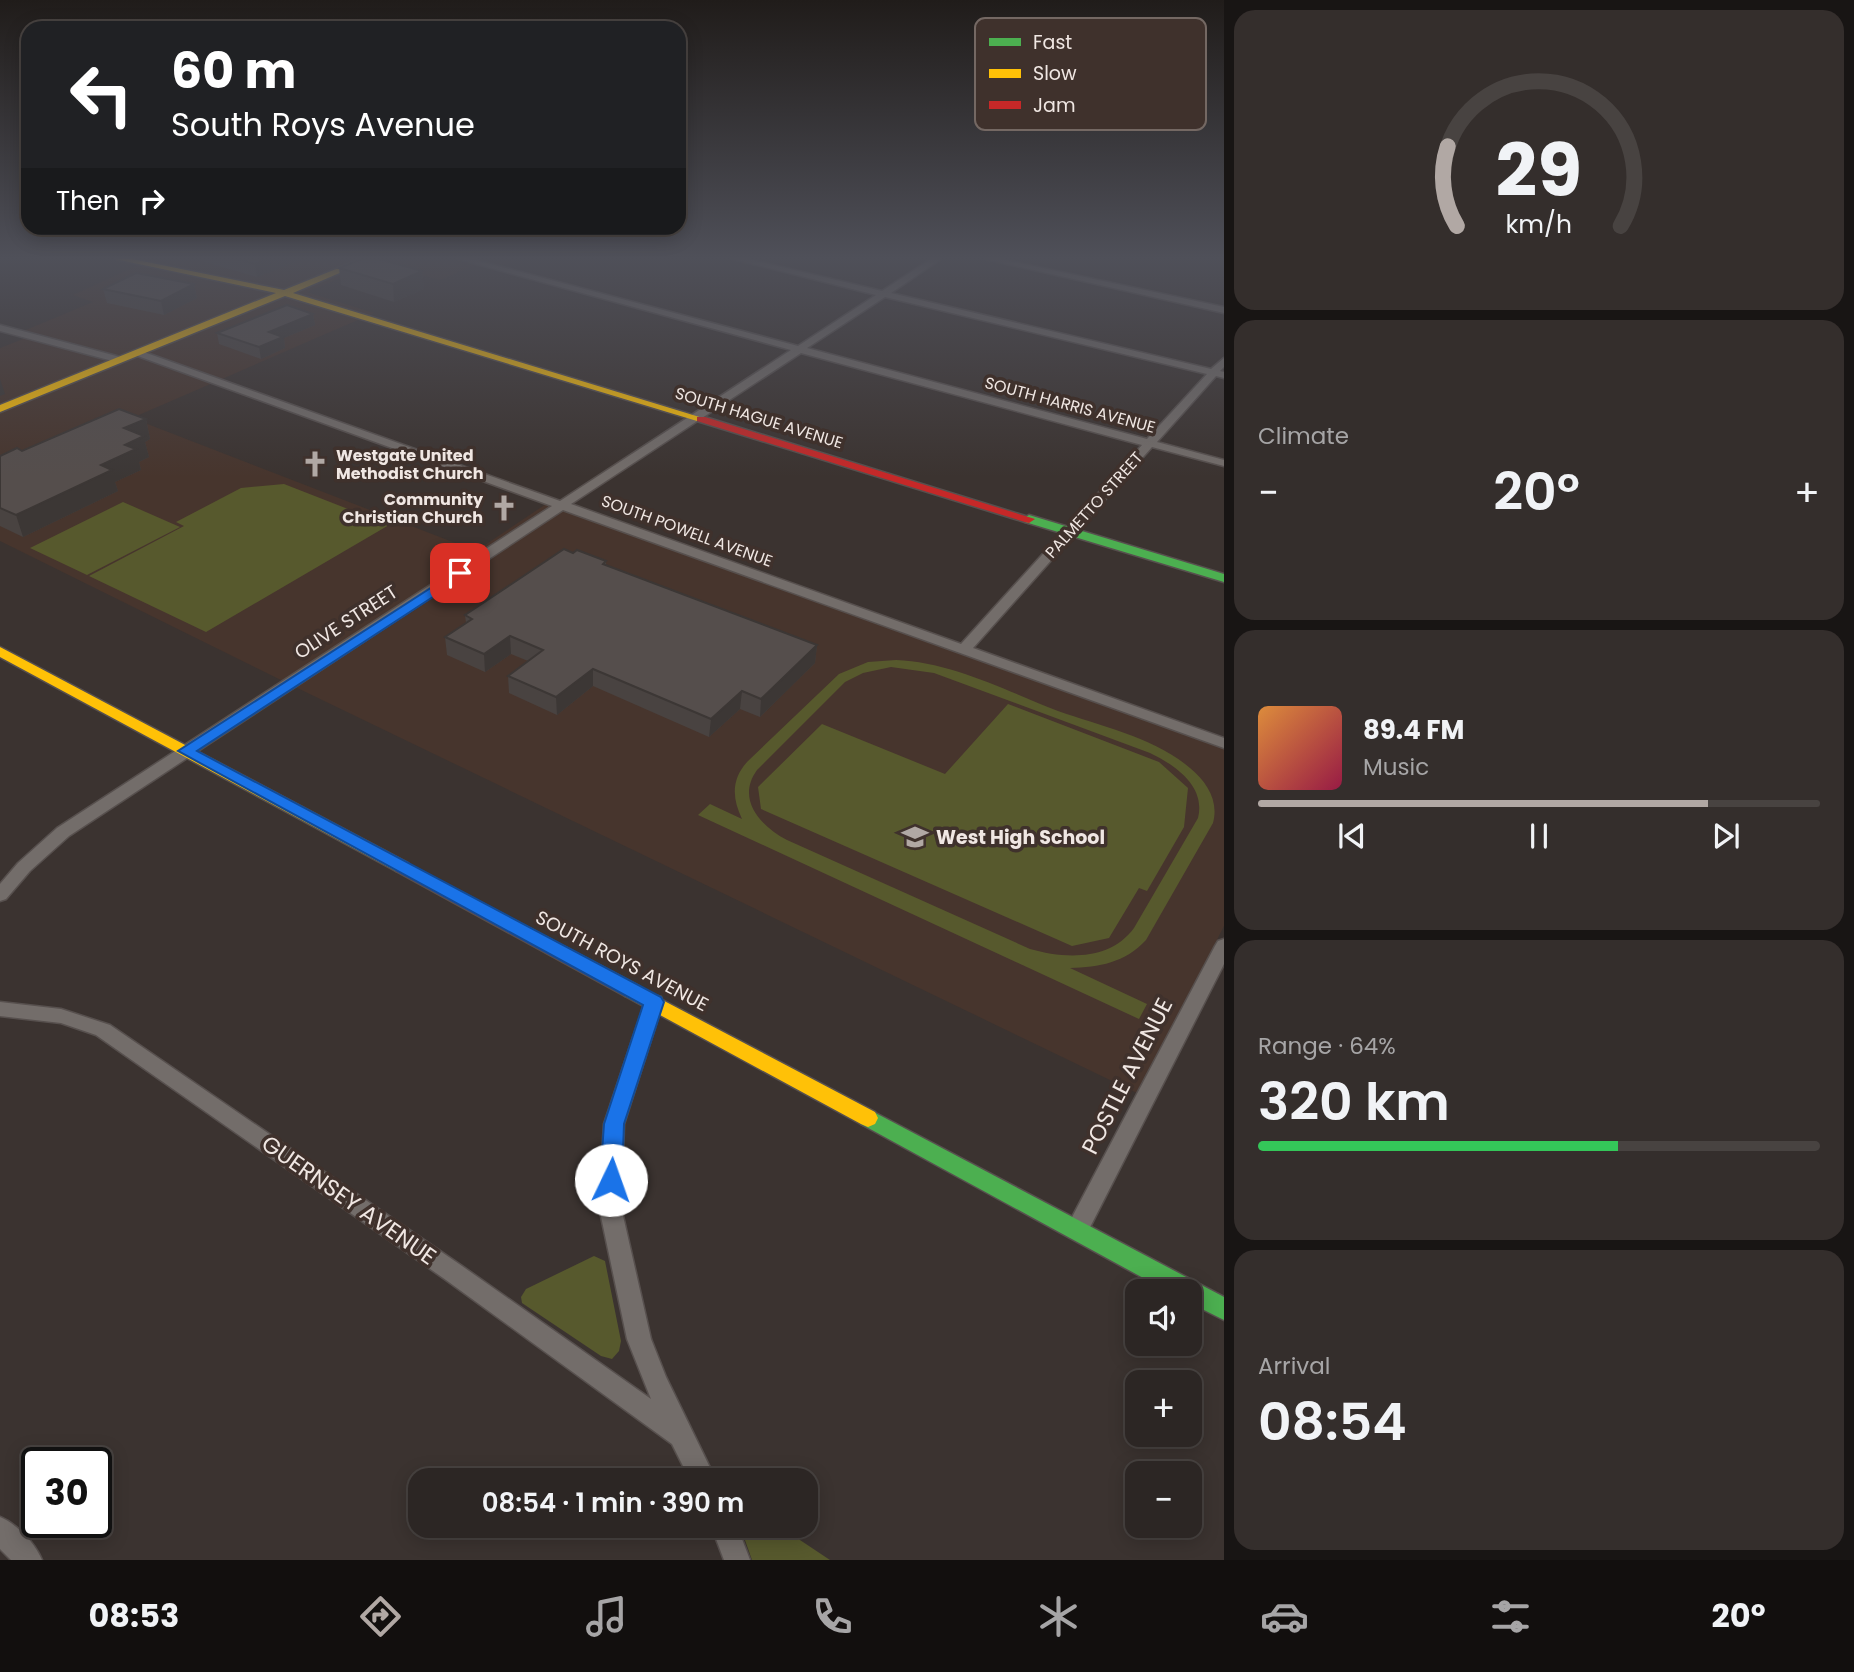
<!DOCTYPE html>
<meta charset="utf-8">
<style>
:root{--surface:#2c2624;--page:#342e2c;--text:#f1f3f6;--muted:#a6a5a6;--line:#484341;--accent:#b1a8a4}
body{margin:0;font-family:Poppins,sans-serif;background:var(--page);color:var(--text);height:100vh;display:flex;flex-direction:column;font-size:26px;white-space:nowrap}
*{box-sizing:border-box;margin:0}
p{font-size:23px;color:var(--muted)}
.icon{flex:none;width:38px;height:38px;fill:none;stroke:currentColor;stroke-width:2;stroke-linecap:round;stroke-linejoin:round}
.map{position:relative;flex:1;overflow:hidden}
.sheet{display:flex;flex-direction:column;gap:10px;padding:10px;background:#181514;width:630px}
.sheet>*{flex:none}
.banner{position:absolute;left:21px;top:21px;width:665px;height:214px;border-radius:21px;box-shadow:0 4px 18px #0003,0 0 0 2px var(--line);background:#202124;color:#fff;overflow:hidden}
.buttons{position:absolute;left:1125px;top:1279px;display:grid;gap:14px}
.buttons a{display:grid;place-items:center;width:77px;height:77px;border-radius:14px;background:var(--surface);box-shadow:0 4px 18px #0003,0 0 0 2px var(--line);font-size:35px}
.speed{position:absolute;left:21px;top:1447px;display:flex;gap:14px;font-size:35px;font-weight:700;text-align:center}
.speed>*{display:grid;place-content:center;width:91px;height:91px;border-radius:50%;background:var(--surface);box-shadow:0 4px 18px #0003,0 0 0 2px var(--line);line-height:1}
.speed .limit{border:4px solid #111;border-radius:10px;background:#fff;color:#111}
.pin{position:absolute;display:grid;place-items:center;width:60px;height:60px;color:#fff;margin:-30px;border-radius:14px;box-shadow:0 4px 10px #0006}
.me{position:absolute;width:77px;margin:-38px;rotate:3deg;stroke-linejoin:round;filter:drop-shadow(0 0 5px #0008)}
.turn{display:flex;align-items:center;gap:24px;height:147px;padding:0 35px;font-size:32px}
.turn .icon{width:91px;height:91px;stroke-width:2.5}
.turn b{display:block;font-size:49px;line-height:60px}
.then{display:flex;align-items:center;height:66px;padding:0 35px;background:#0003;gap:14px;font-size:26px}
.big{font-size:52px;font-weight:600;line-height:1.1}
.sheet .card{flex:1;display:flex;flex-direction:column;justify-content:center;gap:10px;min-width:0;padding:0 24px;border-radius:21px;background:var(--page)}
.sheet .dial{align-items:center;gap:0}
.dial svg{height:182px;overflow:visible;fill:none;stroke:var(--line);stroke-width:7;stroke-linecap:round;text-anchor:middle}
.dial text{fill:var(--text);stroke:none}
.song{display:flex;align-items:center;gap:21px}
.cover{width:84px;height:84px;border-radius:10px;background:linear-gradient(135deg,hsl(30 70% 55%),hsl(340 70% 35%))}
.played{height:7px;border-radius:4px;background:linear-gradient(90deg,var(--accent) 80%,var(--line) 80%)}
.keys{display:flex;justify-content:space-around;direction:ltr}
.heat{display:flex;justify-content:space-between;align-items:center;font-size:38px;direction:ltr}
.charge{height:10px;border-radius:5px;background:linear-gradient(90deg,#34c759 64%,var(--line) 0)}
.trip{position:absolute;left:408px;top:1468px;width:410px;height:70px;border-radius:21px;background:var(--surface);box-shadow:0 4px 18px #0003,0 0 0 2px var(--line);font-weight:600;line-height:70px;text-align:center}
.tab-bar{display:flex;height:112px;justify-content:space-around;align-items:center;background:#120f0e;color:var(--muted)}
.tab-bar .icon{width:49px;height:49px}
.tab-bar .current{color:var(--accent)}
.tab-bar b{font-size:32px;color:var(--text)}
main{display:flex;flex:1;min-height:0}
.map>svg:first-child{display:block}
.built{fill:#47352d}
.green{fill:#57592d;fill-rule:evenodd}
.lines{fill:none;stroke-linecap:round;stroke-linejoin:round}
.street-casing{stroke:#57504e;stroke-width:3}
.fast-casing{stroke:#57504e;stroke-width:3}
.slow-casing{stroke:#57504e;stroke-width:3}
.jam-casing{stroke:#57504e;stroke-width:3}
.street{fill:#736d6a;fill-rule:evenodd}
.fast{fill:#4caf50;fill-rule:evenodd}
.slow{fill:#ffc107;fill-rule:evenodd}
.jam{fill:#c62828;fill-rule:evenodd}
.wall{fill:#494341}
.shaded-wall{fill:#3c3735}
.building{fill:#554e4c;stroke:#3c3735;stroke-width:2}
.route{fill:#1a73e8;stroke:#114b97;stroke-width:2}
.labels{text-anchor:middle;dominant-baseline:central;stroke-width:7;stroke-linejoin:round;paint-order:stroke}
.far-street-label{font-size:16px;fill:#f0e7e3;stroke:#3f312c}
.far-poi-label{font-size:16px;font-weight:bold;fill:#f0e7e3;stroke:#3f312c;text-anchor:start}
.street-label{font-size:19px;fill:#f0e7e3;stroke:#3f312c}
.poi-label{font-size:19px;font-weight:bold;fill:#f0e7e3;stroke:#3f312c;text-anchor:start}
.near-street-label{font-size:23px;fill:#f0e7e3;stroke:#3f312c}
.key{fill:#3f312c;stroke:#746863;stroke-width:2}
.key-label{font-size:19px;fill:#f0e7e3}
</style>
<main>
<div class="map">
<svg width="1224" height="1560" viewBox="0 0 1224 1560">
<rect width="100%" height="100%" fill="#3b3330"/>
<path class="built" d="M139,259H208L257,277L304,259H517L493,270L475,265L440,280L377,263L307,292L374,313L132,418L476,551L546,504L1224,748V926L1139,1094L289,684L0,541V348L31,336L21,332L93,302L73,295L147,261Z"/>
<path class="green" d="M284,484L389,525L206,632L89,576L184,526L176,522L241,488Z
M123,502L180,527L87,575L30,548Z
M896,660C951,662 1007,691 1058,711C1101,726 1155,738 1190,768C1207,782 1219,801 1213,823L1146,940C1125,963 1099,967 1070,968L1147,1004L1139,1019L698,815L710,804L742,819C732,798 731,779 748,761L839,674L868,662ZM891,667L934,673L1150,753C1175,765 1206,786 1198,818L1134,928C1110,961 1065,959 1030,949L787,840C760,826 736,799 757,770L845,682L863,673Z
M1008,704L1159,762L1188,788L1184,827L1147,891L1139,888L1109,938L1072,946L761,809L758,787L822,724L945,774Z
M594,1256L605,1261L621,1341L619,1351L612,1359L601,1356L522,1303L521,1297L526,1289Z
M740,1526H779L830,1560H752Z"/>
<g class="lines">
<g class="street-casing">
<path id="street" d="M458,259H472L798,346L876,295L733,259H748L882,291L931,259H941L891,293L1211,369L1224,358V367L1220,371L1224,372V378L1216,376L1157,442L1224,460V466L1152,447L973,648L1224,738V748L563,510L69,836L30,871L6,899L0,901V884L18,863L57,828L552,506L135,355V351H141L560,501L791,350ZM885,297L1207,374L1147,439L807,348ZM801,353L1142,445L961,644L571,504Z
M985,259H1001L1224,307V313Z
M0,325L124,358L125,360L120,363L0,331Z
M1224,939V964L1085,1237L1077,1240L1069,1237L1066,1230L1069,1223L1215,946L1218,941Z
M654,995L661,997L663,1002L624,1124L621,1207L651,1339L666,1377L716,1480H690L672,1444L446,1280L96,1035L61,1023L0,1016V1002L61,1009L110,1025L462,1266L651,1399L627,1339L599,1207L604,1124L645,1002L647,997Z
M0,1517C17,1524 35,1543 42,1560H11L0,1549Z
M711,1526H737L750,1560H724Z"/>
</g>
<g class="fast-casing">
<path id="fast" d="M1029,515L1224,574V582L1025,522L1023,519Z
M868,1109L1224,1297V1320L1190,1303V1292H1169L861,1124L858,1118L861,1112Z"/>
</g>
<g class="slow-casing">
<path id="slow" d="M115,259H132L284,290L361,259H372L293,293L706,419L697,421L285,296L0,412V405L276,293Z
M0,647L408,863L410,867L408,871H396L0,657Z
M632,984L875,1112L878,1118L875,1124L868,1127L861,1124L625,996L623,991L625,986Z"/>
</g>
<g class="jam-casing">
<path id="jam" d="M697,417H705L1035,519L1029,523L1025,522L697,421Z
M402,861L639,986L641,991L639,996L632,998L625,996L396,871L394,867L396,863Z"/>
</g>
<use href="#street" class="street"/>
<use href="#fast" class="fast"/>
<use href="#slow" class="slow"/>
<use href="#jam" class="jam"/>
</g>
<path class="wall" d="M202,259H304L257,277L202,261Z
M339,268L422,271L424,289L394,302L341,285Z
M194,284L197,298L164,315L107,303L103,289Z
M313,314L315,325L284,338L285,348L261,359L219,344L217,333Z
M146,419L150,439L145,442L149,457L139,462L141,470L115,482L118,491L23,537L0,526V456Z
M573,553L606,561V565L817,645L815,663L760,717L740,709L709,737L593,686L557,715L509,693L508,676L528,661L511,654L485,672L447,655L445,637L466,623L465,615Z"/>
<path class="shaded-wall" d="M268,259H304L257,277L255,264Z
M422,271L424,289L394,302L393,284Z
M194,284L197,298L164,315L161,301Z
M313,314L315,325L284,338L285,348L261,359L259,347L269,332Z
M0,379L5,394L0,396Z
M146,419L150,439L145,442L149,457L139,462L141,470L115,482L118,491L23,537L16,515L101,465L124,428Z
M510,636L511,654L485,672L484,654Z
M817,645L815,663L760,717L761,699Z
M593,669V686L557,715L556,697Z
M742,691L740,709L709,737L711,719Z"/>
<path class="building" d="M238,259H268L255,264Z
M362,259H379L422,271L393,284L339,268Z
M136,273L194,284L161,301L103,289Z
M287,305L313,314L269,332L283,337L259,347L217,333Z
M119,409L146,419L124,428L144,436L125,445L136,449L101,465L112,470L16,515L0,508V456L17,448L22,451Z
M564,549L573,553L577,550L606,561L603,564L817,645L761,699L742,691L711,719L593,669L556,697L508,676L543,650L510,636L484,654L445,637L472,619L465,615Z"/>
<linearGradient id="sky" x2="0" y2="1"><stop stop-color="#201c1a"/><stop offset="0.54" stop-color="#4f5059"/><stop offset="1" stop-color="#4f5059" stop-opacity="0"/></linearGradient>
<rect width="1224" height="477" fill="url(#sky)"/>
<path class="route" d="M460,569L465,570V576L197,751L661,997L664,1002L624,1124L622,1180L619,1186L611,1189L603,1186L600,1180L604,1124L643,1005L178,751Z"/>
<defs>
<g id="church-bare" transform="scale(2.1)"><path d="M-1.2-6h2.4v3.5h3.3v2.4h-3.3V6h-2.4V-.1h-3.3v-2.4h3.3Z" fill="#b1a8a4" stroke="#3f312c" stroke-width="2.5" paint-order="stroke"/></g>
<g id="school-bare" transform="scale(2.1)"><path d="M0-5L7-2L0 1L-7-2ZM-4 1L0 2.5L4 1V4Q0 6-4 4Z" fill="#b1a8a4" stroke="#3f312c" stroke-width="2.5" paint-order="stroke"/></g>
</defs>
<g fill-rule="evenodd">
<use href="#church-bare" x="315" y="464"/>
<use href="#church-bare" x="504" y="508"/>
<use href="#school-bare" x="915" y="837"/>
</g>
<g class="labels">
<g class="far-street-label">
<text transform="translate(1070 405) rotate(15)">SOUTH HARRIS AVENUE</text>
<text transform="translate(759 418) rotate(17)">SOUTH HAGUE AVENUE</text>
<text transform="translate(1094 505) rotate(-48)">PALMETTO STREET</text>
<text transform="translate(687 531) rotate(20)">SOUTH POWELL AVENUE</text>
</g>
<g class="far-poi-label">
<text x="336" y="455">Westgate United<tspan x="336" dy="18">Methodist Church</tspan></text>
<text x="483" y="499" text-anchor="end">Community<tspan x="483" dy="18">Christian Church</tspan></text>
</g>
<g class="street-label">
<text transform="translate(346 622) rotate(-33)">OLIVE STREET</text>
<text transform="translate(622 961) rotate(28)">SOUTH ROYS AVENUE</text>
</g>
<g class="poi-label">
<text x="936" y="837">West High School</text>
</g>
<g class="near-street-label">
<text transform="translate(1127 1076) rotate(-63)">POSTLE AVENUE</text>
<text transform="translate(349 1200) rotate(35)">GUERNSEY AVENUE</text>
</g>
</g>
<rect x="975" y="18" width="231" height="112" rx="10" class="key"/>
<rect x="989" y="38" width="32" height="8" fill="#4caf50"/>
<rect x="989" y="69" width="32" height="9" fill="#ffc107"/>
<rect x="989" y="101" width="32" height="8" fill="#c62828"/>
<g class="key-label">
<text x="1033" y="49">Fast</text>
<text x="1033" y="80">Slow</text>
<text x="1033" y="112">Jam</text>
</g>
</svg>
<div class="buttons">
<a><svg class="icon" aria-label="sound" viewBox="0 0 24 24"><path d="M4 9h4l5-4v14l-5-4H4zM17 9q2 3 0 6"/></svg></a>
<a>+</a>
<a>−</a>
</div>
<div class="speed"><div class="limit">30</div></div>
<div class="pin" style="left:460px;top:573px;background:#d93025"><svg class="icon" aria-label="arrive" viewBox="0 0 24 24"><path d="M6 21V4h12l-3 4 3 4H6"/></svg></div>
<svg class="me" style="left:611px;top:1180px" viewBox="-20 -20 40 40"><circle r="19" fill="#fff"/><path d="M0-13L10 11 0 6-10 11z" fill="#1a73e8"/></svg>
<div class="trip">08:54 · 1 min · 390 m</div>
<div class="banner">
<div class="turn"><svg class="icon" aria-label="left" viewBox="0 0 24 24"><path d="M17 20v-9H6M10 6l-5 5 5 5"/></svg><div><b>60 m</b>South Roys Avenue</div></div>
<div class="then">Then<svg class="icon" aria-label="right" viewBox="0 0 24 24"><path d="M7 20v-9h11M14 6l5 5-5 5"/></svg></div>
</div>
</div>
<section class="sheet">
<div class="card dial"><svg viewBox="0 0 100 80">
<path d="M14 69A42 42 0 1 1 86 69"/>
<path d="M14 69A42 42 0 0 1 10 34" stroke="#b1a8a4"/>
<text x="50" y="56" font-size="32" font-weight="700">29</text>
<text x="50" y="72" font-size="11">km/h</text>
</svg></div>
<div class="card"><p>Climate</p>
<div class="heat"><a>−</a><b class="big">20°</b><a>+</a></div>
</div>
<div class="card">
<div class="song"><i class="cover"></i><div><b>89.4 FM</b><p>Music</p></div></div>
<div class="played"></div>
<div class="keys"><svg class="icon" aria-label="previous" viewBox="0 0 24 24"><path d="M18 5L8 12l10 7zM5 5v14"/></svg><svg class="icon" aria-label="pause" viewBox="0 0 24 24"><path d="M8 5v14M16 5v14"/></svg><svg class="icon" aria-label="next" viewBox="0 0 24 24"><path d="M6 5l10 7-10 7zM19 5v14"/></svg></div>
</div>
<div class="card"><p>Range · 64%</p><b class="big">320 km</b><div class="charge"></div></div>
<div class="card"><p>Arrival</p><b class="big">08:54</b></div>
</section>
</main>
<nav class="tab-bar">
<b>08:53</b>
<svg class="icon current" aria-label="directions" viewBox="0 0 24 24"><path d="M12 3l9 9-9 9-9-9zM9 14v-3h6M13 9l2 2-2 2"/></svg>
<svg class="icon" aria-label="music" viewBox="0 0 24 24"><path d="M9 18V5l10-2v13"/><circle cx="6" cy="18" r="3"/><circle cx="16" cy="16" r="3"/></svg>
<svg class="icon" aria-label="phone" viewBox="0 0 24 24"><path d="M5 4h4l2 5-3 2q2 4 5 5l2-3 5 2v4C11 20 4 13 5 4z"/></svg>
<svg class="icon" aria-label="climate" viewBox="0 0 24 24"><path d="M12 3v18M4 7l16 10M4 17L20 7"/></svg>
<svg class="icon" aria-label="car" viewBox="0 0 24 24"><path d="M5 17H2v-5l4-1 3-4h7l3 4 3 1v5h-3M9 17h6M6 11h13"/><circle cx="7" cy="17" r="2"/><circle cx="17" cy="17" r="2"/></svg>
<svg class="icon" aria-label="filters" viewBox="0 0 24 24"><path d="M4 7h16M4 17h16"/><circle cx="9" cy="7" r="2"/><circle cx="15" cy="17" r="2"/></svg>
<b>20°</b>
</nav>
